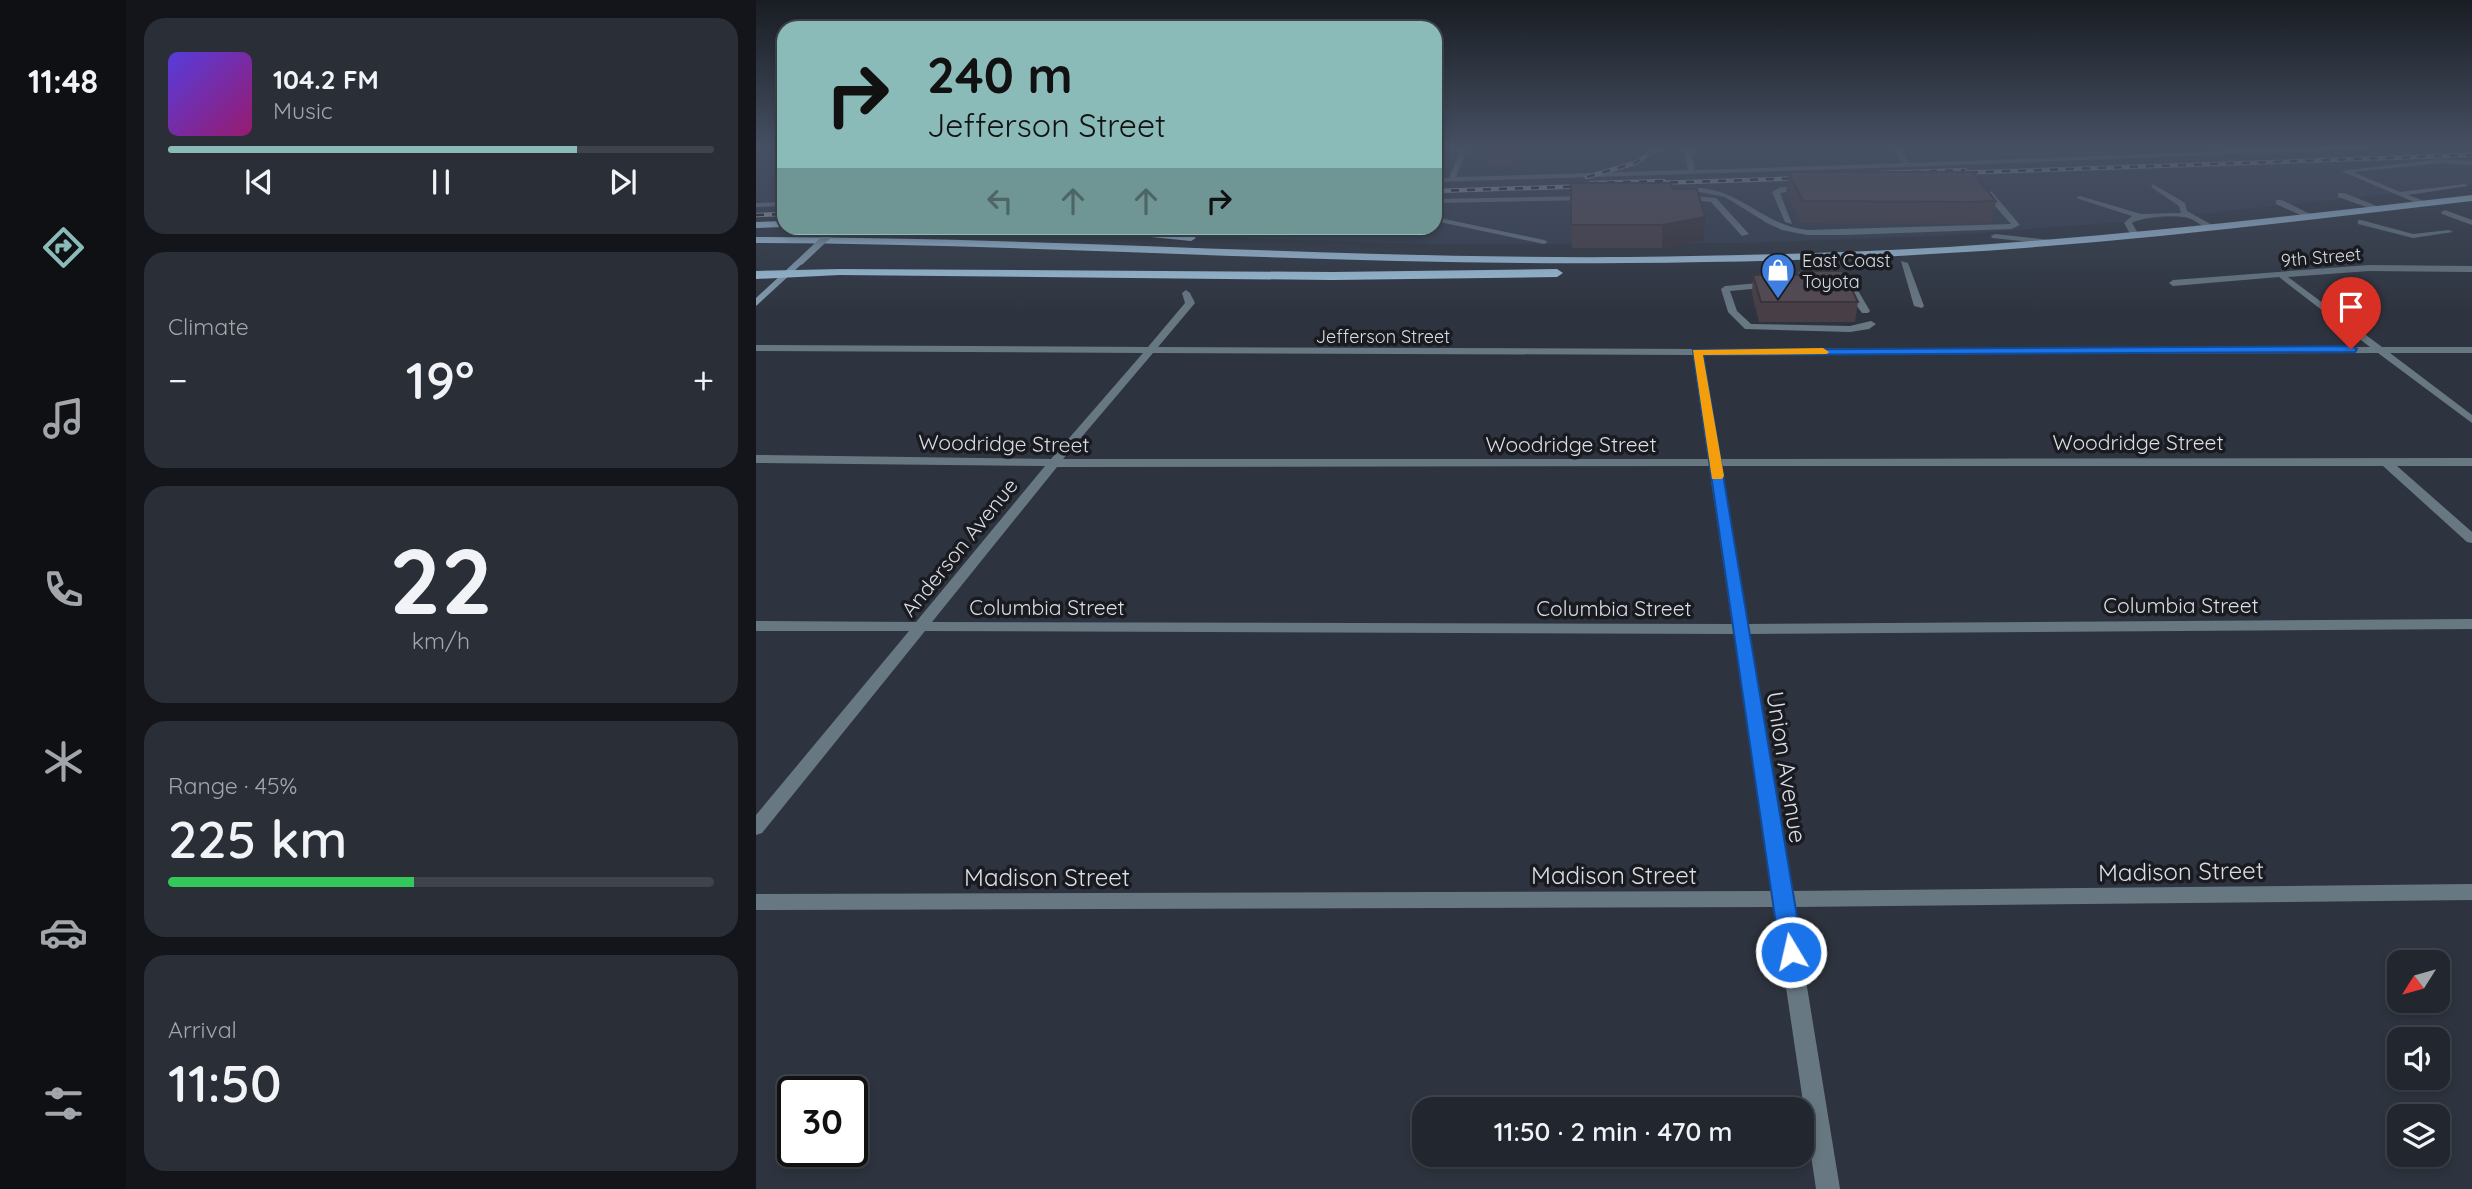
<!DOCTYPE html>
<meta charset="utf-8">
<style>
:root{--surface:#22272f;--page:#2a2f37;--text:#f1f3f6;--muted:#a2a5aa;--line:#3f444b;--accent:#8bbbb9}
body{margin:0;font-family:Quicksand,sans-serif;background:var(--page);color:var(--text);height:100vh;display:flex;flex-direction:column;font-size:26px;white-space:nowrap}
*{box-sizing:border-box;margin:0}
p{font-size:23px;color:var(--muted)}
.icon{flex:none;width:38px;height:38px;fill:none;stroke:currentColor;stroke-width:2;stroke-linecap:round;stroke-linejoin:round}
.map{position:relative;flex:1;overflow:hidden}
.details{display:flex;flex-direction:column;gap:18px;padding:18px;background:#13151a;width:630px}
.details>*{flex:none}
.top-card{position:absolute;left:21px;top:21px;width:665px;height:214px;border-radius:21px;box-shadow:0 4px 10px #0003,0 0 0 2px var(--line);background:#8bbbb9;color:#111;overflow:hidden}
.needle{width:46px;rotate:233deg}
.fabs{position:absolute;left:1631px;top:950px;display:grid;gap:14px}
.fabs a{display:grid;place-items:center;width:63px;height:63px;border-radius:14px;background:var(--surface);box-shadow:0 4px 10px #0003,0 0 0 2px var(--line);font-size:35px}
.speed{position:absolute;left:21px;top:1076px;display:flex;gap:14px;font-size:35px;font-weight:700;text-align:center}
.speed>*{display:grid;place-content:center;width:91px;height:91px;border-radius:50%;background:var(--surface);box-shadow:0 4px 10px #0003,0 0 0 2px var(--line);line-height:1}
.speed .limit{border:4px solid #111;border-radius:10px;background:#fff;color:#111}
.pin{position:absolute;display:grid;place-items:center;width:60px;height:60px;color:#fff;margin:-72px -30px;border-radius:50% 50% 50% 0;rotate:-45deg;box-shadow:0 0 7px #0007}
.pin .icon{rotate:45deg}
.me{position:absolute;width:77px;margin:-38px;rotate:351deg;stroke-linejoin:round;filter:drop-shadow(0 0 5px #0008)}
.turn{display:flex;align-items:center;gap:24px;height:147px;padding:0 35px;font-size:32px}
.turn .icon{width:91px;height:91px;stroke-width:2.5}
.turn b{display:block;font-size:49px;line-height:60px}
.lanes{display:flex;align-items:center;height:66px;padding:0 35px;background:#0003;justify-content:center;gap:35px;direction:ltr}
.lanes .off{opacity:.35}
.big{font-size:52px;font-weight:600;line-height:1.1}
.details .tile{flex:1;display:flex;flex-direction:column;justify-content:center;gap:10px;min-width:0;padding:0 24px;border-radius:21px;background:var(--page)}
.details .dial{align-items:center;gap:0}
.dial b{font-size:91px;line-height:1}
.song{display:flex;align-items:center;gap:21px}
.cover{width:84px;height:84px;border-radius:10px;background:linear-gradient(135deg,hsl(250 70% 55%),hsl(320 70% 35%))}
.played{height:7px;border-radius:4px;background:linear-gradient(90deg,var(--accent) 75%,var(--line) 75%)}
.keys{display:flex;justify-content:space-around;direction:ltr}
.heat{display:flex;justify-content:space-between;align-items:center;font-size:38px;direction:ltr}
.charge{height:10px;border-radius:5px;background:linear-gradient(90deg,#34c759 45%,var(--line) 0)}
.trip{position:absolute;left:656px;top:1097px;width:402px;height:70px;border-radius:21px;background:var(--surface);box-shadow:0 4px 10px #0003,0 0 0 2px var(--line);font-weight:600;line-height:70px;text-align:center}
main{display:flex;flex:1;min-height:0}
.tab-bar{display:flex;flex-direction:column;width:126px;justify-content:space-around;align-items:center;background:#0e1013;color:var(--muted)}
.tab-bar .icon{width:49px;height:49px}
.tab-bar .selected{color:var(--accent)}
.tab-bar b{font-size:32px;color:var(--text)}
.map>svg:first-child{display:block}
.built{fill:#343d4e}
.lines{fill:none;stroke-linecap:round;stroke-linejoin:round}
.service{fill:#687883;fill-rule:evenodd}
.minor{fill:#687883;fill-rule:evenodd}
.secondary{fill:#849eb0;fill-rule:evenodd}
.trunk{fill:#a4c8e2;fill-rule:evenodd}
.rail-casing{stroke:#9ea3ab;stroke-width:4.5}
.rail{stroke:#191b20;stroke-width:2.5;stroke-dasharray:8;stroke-linecap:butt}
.secondary-bridge{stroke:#849eb0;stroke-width:7}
.wall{fill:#473e46}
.shaded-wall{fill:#3a3239}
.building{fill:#534851;stroke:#3a3239;stroke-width:2}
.route{fill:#1a73e8;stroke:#114b97;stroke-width:2}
.slow{fill:#f59e0b}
.labels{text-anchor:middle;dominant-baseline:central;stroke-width:7;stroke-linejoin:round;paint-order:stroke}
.far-street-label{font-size:18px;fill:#d9dde4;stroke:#191b20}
.far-poi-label{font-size:18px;fill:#d9dde4;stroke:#191b20;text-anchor:start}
.street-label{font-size:21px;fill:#d9dde4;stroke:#191b20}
.near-street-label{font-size:24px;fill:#d9dde4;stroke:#191b20}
</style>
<main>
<nav class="tab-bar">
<b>11:48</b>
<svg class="icon selected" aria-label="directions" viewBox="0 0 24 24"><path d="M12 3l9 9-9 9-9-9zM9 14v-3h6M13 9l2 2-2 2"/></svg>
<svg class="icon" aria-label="music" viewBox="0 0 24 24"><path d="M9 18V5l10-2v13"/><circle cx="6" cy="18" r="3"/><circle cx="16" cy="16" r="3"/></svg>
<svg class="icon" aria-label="phone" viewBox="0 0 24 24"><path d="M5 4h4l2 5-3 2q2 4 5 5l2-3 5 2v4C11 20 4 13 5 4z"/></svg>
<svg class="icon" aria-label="climate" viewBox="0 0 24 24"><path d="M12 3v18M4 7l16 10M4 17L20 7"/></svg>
<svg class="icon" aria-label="car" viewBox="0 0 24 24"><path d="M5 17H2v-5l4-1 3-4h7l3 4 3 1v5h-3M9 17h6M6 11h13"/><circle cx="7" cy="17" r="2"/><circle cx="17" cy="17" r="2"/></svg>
<svg class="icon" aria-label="filters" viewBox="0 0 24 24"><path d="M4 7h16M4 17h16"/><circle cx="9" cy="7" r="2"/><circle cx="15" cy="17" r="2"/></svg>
</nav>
<section class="details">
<div class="tile">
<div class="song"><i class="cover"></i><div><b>104.2 FM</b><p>Music</p></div></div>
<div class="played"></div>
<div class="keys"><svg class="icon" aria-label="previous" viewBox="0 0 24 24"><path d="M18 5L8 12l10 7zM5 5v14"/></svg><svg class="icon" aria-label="pause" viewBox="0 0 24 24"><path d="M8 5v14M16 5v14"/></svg><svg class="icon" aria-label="next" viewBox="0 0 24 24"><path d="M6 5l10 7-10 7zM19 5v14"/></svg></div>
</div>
<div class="tile"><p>Climate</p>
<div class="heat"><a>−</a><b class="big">19°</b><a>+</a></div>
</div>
<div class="tile dial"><b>22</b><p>km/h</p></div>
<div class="tile"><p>Range · 45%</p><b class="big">225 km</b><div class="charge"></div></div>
<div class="tile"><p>Arrival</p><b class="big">11:50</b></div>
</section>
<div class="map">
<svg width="1716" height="1189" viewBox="0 0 1716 1189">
<rect width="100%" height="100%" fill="#2e343f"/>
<path class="built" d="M0,147H28V211L0,212Z
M679,147H1716V185L1368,222L1179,236L988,243L666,244L511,239L340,228H679Z"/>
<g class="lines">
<path class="service" d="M1135,147H1142L1153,163L1585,147H1653L1151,167Z
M1684,159L1716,161V165L1684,163L1597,172L1644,192L1709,184L1712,186L1652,195L1668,201L1669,203L1665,205L1585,171Z
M1397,184L1429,203L1431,211L1458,226V230C1447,229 1442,221 1432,218C1421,214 1384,217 1376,223L1383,235L1379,237H1376L1368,223L1376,216L1320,198L1324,196L1385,214L1425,213L1423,206L1395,187Z
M1025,187H1047L1051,189L1024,193L1036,224L1029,222L1016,192Z
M944,188C988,192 1008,225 1051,230L1255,224L1230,196L1222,193L1225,189L1236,192L1264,225L1255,229L1089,235H1051L1026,230L1011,223L969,197L944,192L925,194L921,192Z
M1582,193H1588L1626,208L1619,210L1582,197Z
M835,196L832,200L679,203V199Z
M936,196L960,198L993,234L986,236L955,202L936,200Z
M1520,200H1526L1558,216L1551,218L1520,204Z
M1689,210L1716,220V225L1686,214L1685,212Z
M679,217L788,240L792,242L788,244L679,221Z
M1605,220L1657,234L1693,230L1697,232L1657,238L1602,224V220Z
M1239,234L1294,240L1298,242L1294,244L1236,238L1235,236Z
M1145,261L1152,263L1168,306L1166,308L1158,306Z
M1079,281L1100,287L1114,311L1112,313H1106L1098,302L1093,291L1076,286L1075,284Z
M1014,282L1018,285L1017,287L974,291L981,311L995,324L1094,326L1115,321L1120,324L1113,329L1094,332L989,329L972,312L965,289L969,286Z"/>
<path class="minor" d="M679,147H687V148L679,150Z
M706,147H712L700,177L932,170L928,147H934L939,170L1151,163L1154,165L1151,167L679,182V178H693Z
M28,202V206L0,207V203Z
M1613,265L1716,266V272L1613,271L1532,277L1626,347H1716V353H1634L1716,415V423L1622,353L946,355L964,459L1716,458V466H1641L1716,532V543L1711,542L1627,466H965L991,624L1716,619V629L992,634L1035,891L1716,884V900L1038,907L1084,1189H1060L1018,907L0,910V894L1016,891L978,634L169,631L6,833L0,835V815L153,631H0V621L160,622L289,466L0,463V455L295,459L387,353L0,351V345L392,347L429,303L426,293L430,290L434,293L439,303L402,347L941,349L1614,347L1523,277L1417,286L1413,283L1417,280ZM397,353L937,355L952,459H307ZM953,466L976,624L176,622L301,467Z"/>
<path class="secondary" d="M42,259L49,261L0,306V298Z"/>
<path class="trunk" d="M1716,195V201C1542,221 1367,243 1192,253C1085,260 979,262 872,263C581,266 291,244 0,243V237C291,237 581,259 872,257C979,256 1085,253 1192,247C1367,236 1542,215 1716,195Z
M28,221V227L0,228V222Z
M330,228H362L435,235L440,238L435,241L335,231Z
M84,269L576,272L801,269L807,273L801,277L576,280L84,275L0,279V271Z"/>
<g class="rail-casing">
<path id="rail" d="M1125,173L1209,170
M1198,173L1716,155
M831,177L879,163L904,147
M835,183L908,181
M898,183L1051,178
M679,191L835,186
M0,215L28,214"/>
</g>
<use href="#rail" class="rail"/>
<path class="secondary-bridge" d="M45,261L80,228"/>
</g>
<path class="wall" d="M726,147H894L893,151L763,153L762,166H727Z
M975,147H1093V150L976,151Z
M1032,172L1240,201L1236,223L1210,224L1045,223L1030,194Z
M917,189L949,217L948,240L906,248H816L815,225Z
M1040,271L1102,302L1099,322H1003L996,294L997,275H1040Z"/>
<path class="shaded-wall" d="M761,147H763L762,166Z
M949,217L948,240L906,248V225Z"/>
<path class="building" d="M1032,172H1216L1240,201L1214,202L1047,201Z
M815,183H915L917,189H941L949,217L906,225H815Z
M1040,271H1087L1102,302H1005L997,275H1042Z"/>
<linearGradient id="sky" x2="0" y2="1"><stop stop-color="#191d23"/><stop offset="0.47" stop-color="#465063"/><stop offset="1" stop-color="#465063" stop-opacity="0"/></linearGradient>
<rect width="1716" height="314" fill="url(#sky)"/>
<path class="route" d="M1595,346L1601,349L1599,352L947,355L1047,952L1044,959L1035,962L1027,959L1024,952L937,350Z"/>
<path class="slow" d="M1067,348L1073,352L1071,354L947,355L968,476L966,479H956L937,350Z"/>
<defs>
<g id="shop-pin" transform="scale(1.75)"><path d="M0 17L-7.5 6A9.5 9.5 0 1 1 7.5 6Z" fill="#3f7fe0" stroke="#191b20"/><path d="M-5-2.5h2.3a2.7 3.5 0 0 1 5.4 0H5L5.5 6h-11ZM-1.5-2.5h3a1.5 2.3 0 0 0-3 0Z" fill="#fff"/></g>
</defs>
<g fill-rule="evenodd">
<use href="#shop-pin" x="1022" y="270"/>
</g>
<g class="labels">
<g class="far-street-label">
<text transform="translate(1565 257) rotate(-5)">9th Street</text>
<text x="627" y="336">Jefferson Street</text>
</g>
<g class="far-poi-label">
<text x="1046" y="260">East Coast<tspan x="1046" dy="21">Toyota</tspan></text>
</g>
<g class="street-label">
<text x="1382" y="442">Woodridge Street</text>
<text transform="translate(248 443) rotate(1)">Woodridge Street</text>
<text x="815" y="444">Woodridge Street</text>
<text transform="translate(203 547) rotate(-51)">Anderson Avenue</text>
<text x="1425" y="605">Columbia Street</text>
<text x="291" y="607">Columbia Street</text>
<text x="858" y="608">Columbia Street</text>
</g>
<g class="near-street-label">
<text transform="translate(1031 767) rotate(81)">Union Avenue</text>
<text transform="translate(1425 871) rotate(-1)">Madison Street</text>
<text x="858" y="875">Madison Street</text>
<text x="291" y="877">Madison Street</text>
</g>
</g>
</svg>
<div class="fabs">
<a><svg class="needle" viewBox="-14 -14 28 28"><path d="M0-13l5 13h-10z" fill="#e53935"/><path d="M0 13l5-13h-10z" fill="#a2a5aa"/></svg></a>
<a><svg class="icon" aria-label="sound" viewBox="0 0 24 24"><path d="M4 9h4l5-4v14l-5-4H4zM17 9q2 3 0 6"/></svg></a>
<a><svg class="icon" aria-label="layers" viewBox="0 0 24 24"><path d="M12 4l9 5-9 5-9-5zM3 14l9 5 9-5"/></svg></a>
</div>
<div class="speed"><div class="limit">30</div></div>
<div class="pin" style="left:1595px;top:349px;background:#d93025"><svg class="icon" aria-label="arrive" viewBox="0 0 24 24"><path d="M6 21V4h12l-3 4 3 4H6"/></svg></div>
<svg class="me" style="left:1035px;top:952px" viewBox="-20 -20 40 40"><circle r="17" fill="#1a73e8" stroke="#fff" stroke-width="3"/><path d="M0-11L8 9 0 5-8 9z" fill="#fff"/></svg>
<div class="trip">11:50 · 2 min · 470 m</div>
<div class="top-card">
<div class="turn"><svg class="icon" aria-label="right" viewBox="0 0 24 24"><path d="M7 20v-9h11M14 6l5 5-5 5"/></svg><div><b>240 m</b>Jefferson Street</div></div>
<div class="lanes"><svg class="icon off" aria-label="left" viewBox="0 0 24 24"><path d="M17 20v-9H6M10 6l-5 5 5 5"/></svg><svg class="icon off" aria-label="ahead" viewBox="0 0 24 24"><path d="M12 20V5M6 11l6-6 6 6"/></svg><svg class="icon off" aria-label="ahead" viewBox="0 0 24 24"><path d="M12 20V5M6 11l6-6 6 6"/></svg><svg class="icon" aria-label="right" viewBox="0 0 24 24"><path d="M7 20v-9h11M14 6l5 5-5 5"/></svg></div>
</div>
</div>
</main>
